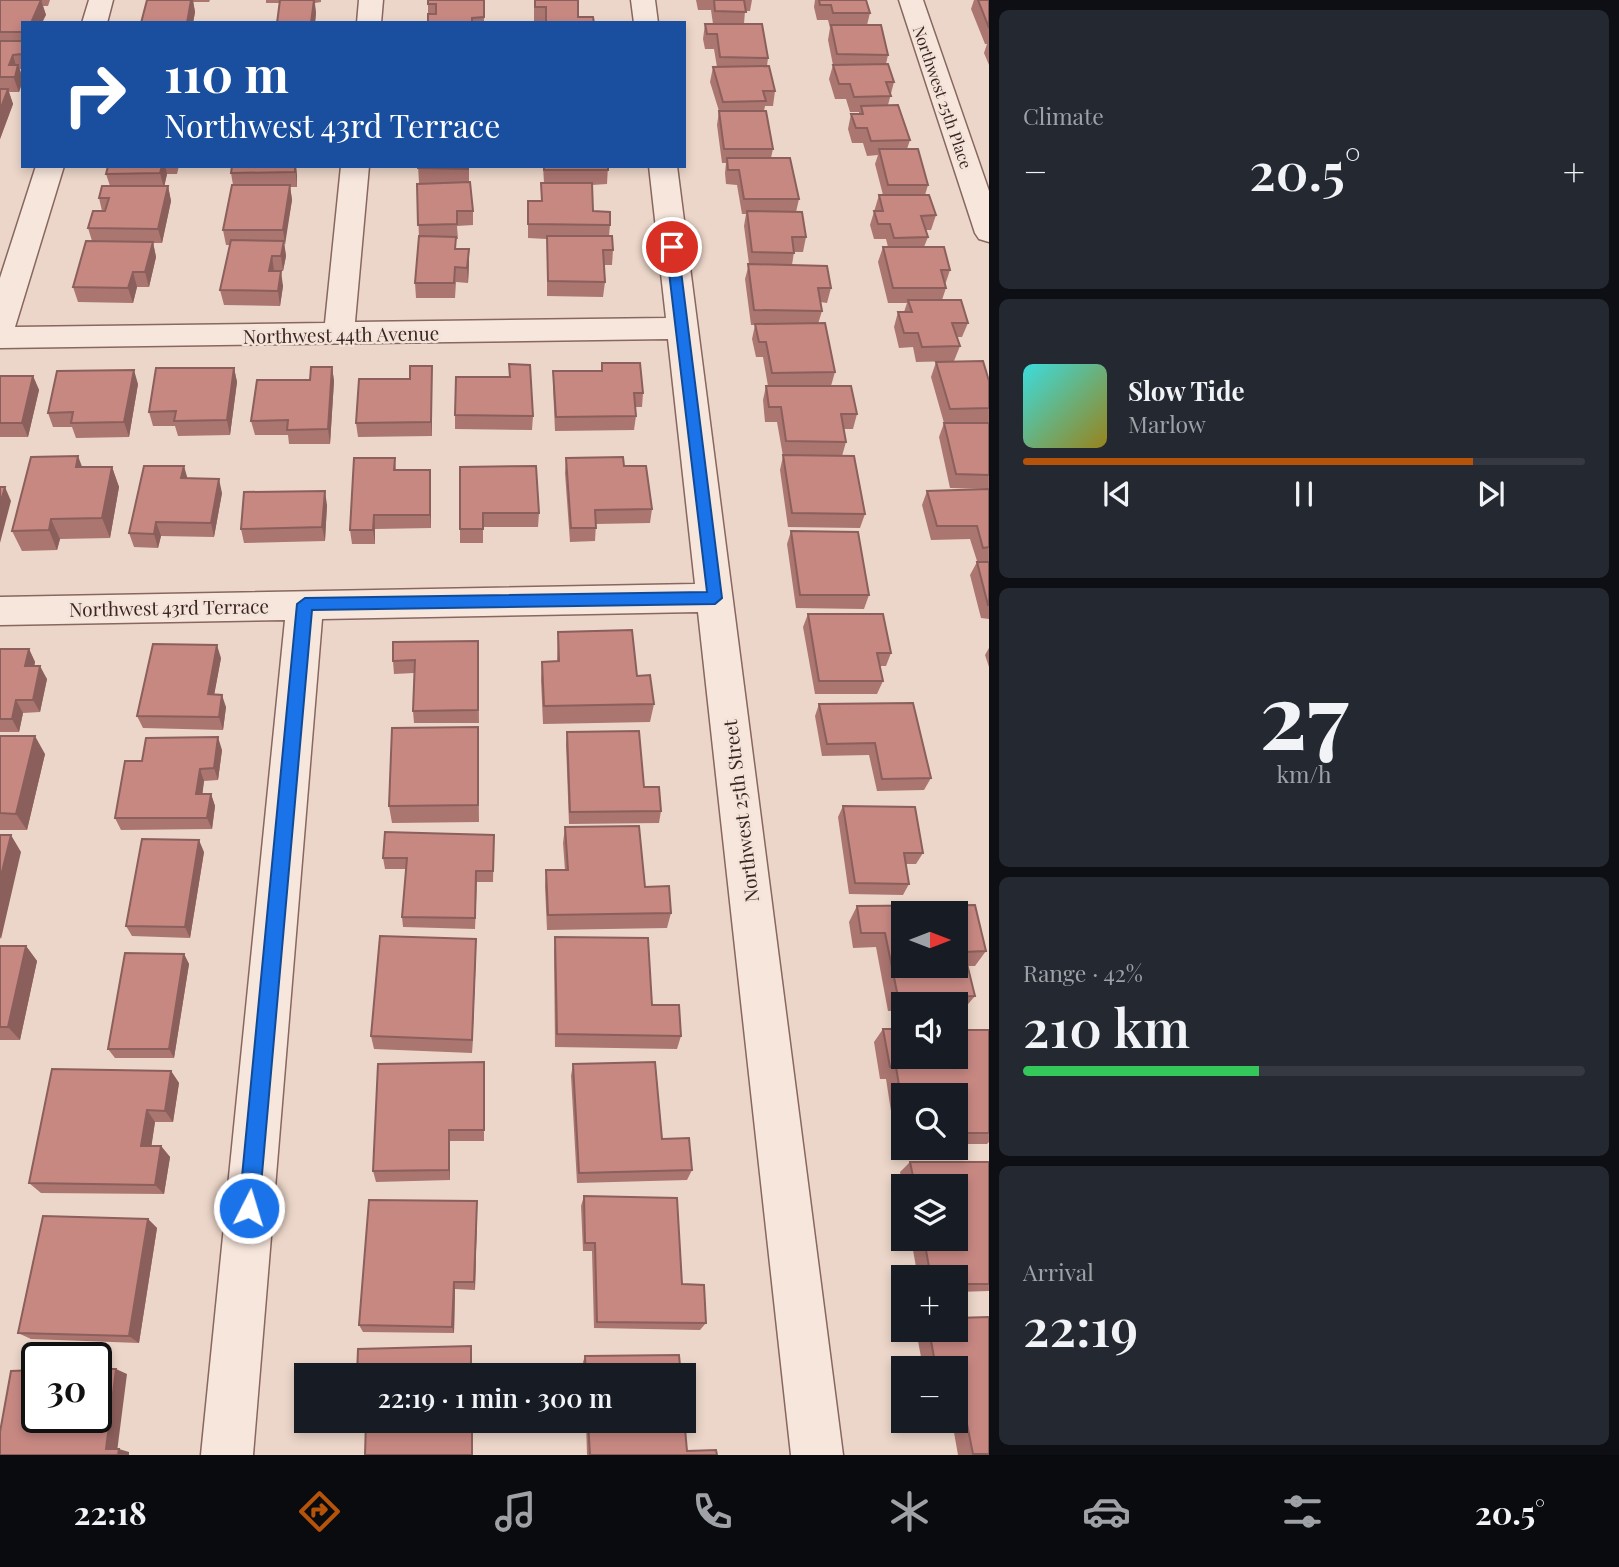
<!DOCTYPE html>
<meta charset="utf-8">
<style>
:root{--surface:#171b24;--page:#242831;--text:#f1f3f6;--muted:#9ea1a6;--line:#363941;--accent:#b45309}
body{margin:0;font-family:"Playfair Display",serif;background:var(--page);color:var(--text);height:100vh;display:flex;flex-direction:column;font-size:26px;white-space:nowrap}
*{box-sizing:border-box;margin:0}
p{font-size:23px;color:var(--muted)}
.icon{flex:none;width:38px;height:38px;fill:none;stroke:currentColor;stroke-width:2;stroke-linecap:round;stroke-linejoin:round}
.map{position:relative;flex:1;overflow:hidden}
.drawer{display:flex;flex-direction:column;gap:10px;padding:10px;background:#0d0f14;width:630px}
.drawer>*{flex:none}
.top-card{position:absolute;left:21px;top:21px;width:665px;height:147px;border-radius:0px;box-shadow:0 4px 10px #0003;background:#1a4fa0;color:#fff;overflow:hidden}
.needle{width:46px;rotate:90deg}
.buttons{position:absolute;left:891px;top:901px;display:grid;gap:14px}
.buttons a{display:grid;place-items:center;width:77px;height:77px;border-radius:0px;background:var(--surface);box-shadow:0 4px 10px #0003;font-size:35px}
.speed{position:absolute;left:21px;top:1342px;display:flex;gap:14px;font-size:35px;font-weight:700;text-align:center}
.speed>*{display:grid;place-content:center;width:91px;height:91px;border-radius:50%;background:var(--surface);box-shadow:0 4px 10px #0003;line-height:1}
.speed .limit{border:4px solid #111;border-radius:10px;background:#fff;color:#111}
.pin{position:absolute;display:grid;place-items:center;width:60px;height:60px;color:#fff;margin:-30px;border:4px solid #fff;border-radius:50%;box-shadow:0 2px 7px #0007}
.me{position:absolute;width:77px;margin:-38px;rotate:5deg;stroke-linejoin:round;filter:drop-shadow(0 0 5px #0008)}
.turn{display:flex;align-items:center;gap:24px;height:147px;padding:0 28px;font-size:32px}
.turn .icon{width:91px;height:91px;stroke-width:2.5}
.turn b{display:block;font-size:49px;line-height:60px}
.big{font-size:52px;font-weight:600;line-height:1.1}
.drawer .tile{flex:1;display:flex;flex-direction:column;justify-content:center;gap:10px;min-width:0;padding:0 24px;border-radius:10px;background:var(--page)}
.drawer .dial{align-items:center;gap:0}
.dial b{font-size:91px;line-height:1}
.song{display:flex;align-items:center;gap:21px}
.cover{width:84px;height:84px;border-radius:10px;background:linear-gradient(135deg,hsl(180 70% 55%),hsl(50 70% 35%))}
.played{height:7px;border-radius:4px;background:linear-gradient(90deg,var(--accent) 80%,var(--line) 80%)}
.keys{display:flex;justify-content:space-around;direction:ltr}
.heat{display:flex;justify-content:space-between;align-items:center;font-size:38px;direction:ltr}
.charge{height:10px;border-radius:5px;background:linear-gradient(90deg,#34c759 42%,var(--line) 0)}
.trip{position:absolute;left:294px;top:1363px;width:402px;height:70px;border-radius:0px;background:var(--surface);box-shadow:0 4px 10px #0003;font-weight:600;line-height:70px;text-align:center}
.dock{display:flex;height:112px;justify-content:space-around;align-items:center;background:#090b0e;color:var(--muted)}
.dock .icon{width:49px;height:49px}
.dock .selected{color:var(--accent)}
.dock b{font-size:32px;color:var(--text)}
main{display:flex;flex:1;min-height:0}
.map>svg:first-child{display:block}
.lines{fill:none;stroke-linecap:round;stroke-linejoin:round}
.minor-casing{stroke:#87675f;stroke-width:3}
.minor{fill:#f7e6dc;fill-rule:evenodd}
.wall{fill:#ab7570}
.shaded-wall{fill:#8b5f5b}
.building{fill:#c78882;stroke:#8b5f5b;stroke-width:2;fill-rule:evenodd}
.route{fill:#1a73e8;stroke:#114b97;stroke-width:2}
.labels{text-anchor:middle;dominant-baseline:central;stroke-width:5;stroke-linejoin:round;paint-order:stroke}
.far-street-label{font-size:16px;fill:#392522;stroke:#f4e3d9}
.street-label{font-size:19px;fill:#392522;stroke:#f4e3d9}
</style>
<main>
<div class="map">
<svg width="989" height="1455" viewBox="0 0 989 1455">
<rect width="100%" height="100%" fill="#ecd6c9"/>
<g class="lines">
<g class="minor-casing">
<path id="minor" d="M89,0H113L107,23H82Z
M359,0H383L381,23H357Z
M631,0H655L658,23H634Z
M899,0H923L989,191V242L979,239L975,233Z
M36,166H64L15,327L325,323L341,166H369L355,322L666,318L649,166H677L843,1455H791L698,612L322,619L253,1455H201L285,620L0,625V597L695,584L668,339L0,348V278Z"/>
</g>
<use href="#minor" class="minor"/>
</g>
<path class="wall" d="M0,0H50L48,6H43L46,15L23,23V69H20L23,81L19,92H9L13,104L0,139Z
M147,0H210L209,2H193L195,12L193,23H141Z
M266,0H321V2L315,3L316,13L315,23H277L280,3H266Z
M428,0H484V23H428Z
M534,0H578L546,22H534Z
M696,0H752L750,11H745L744,24L768,58L767,66L775,91L773,106H765L764,111L773,149L771,158L799,199L796,212L806,237L803,252H794L792,265L831,288L827,303L820,302L822,311L818,324L835,372L831,386L857,414L853,429H844L846,442L842,456L865,514L860,528L788,527L780,470L783,456L777,422H765L763,400L766,386H768L763,357H756L752,339L755,325H751L745,279L749,264L744,226L746,214H742L737,185L726,184L725,173L726,163H722L717,125L719,111L710,82L713,67H717L714,49H705L703,39L705,24H713L711,10H698Z
M815,0H866L870,13L867,25L888,55L886,64L894,82L888,105L910,140L907,149L928,185L925,195L936,215L931,230H926L928,237L924,247L950,270L945,285L946,288L942,300L968,323L962,337H957L960,346L954,361L916,362L913,347L899,348L894,327L898,312H904L907,303H888L878,262L883,247H888L886,239H874L870,225L879,195H883L875,164L878,155L867,156L863,143H852L848,129L851,114H859V112H850L846,99H835L829,79L833,65L828,40L830,28L828,20H817L814,7Z
M974,0H989V65L984,53L987,44H985L971,9Z
M108,166H179L177,174H167L164,186H168L171,201L162,243H153L156,257L149,287H137L133,303L78,302L73,287L92,241L88,228L102,211L99,198L110,186L106,174Z
M296,166L297,176V187H290L292,200L284,245L286,256L283,271H277L283,286L280,306L224,305L220,290L230,245H226L223,230L233,185L231,173Z
M418,166H469V182L473,211V225L457,226L458,239H456V249L469,264L468,283L456,282L455,298H416L415,283L419,238L417,184L431,183H419Z
M543,166H608L607,184L592,185L593,211L610,225L609,236L613,250L612,265H604L605,282L603,297L547,296V239L528,238V201H541V183H544Z
M936,362L989,381V422L958,423H989V489L950,488L939,437L944,423L931,377Z
M602,363L643,393L642,407H635L636,416L634,430L555,431L553,386V371H601Z
M509,364L533,416L532,430L455,429V415L509,377Z
M332,367L334,381L330,444H289L288,435H255L251,421L310,380Z
M234,368L237,382L230,435L178,436L175,426H153L149,412Z
M0,376H33L39,390L28,437H0Z
M432,380V436L358,437L356,423Z
M138,384L129,437L76,438L72,427H53L48,413Z
M395,458L396,470L431,484V528L375,529V544H352L350,530Z
M566,458L624,466L652,509L650,523L596,524L595,541L570,542L565,473Z
M536,466L539,513L538,527H483V543H460V529Z
M82,467H112L119,487L110,538L60,539L57,550L22,551L12,531Z
M989,489V561H977L970,539L931,540L922,505L927,491Z
M222,493L214,537L161,536L158,548L134,547L129,533Z
M327,505L325,541L244,543L241,529Z
M791,531L869,595L864,609L796,608L787,544Z
M977,562H989V619L981,618L970,575Z
M808,614L891,653L886,666H880L883,681L877,694H815L803,627Z
M558,632L637,676L654,704L650,722L543,724L541,680L542,662L557,661Z
M478,641L479,723H414L413,711L414,673L394,674L393,661Z
M989,648V667L985,655Z
M0,649H29L35,662L34,666L47,679L40,712L23,713L19,732H0Z
M221,658L214,694L226,707L223,730L143,728L137,716Z
M819,704L931,778L924,790L877,791L869,755L822,756L815,716Z
M478,727L479,822L392,823L389,806Z
M567,732L661,811L659,823L569,824L566,744Z
M0,736L45,754L27,830H0Z
M222,750L218,780L204,781L202,794H211L215,806L212,829L121,830L115,818L142,761Z
M843,806L923,853L916,864H906L909,884L903,895L849,894L838,817Z
M565,827L645,887L671,913L667,928L547,930L545,886L546,870H565L563,843Z
M494,835L493,882H477L475,929L403,927L402,917L406,869H385L383,858Z
M204,852L190,938L132,936L126,926Z
M857,906L986,951L975,966H968L975,996L963,1010H956V1004H903V1011H888L876,947L853,948L849,922Z
M555,937L652,1005L681,1036L677,1049L555,1047L554,951Z
M476,939L472,1053L374,1049L371,1036Z
M0,946H26L37,961L20,1040H0Z
M184,954L189,964L174,1058H115L108,1049Z
M883,1029L989,1030V1142L987,1144H956V1096H903V1143H896L886,1079H880L874,1042Z
M484,1062V1141H450V1180L376,1182L373,1171Z
M573,1064L662,1139L692,1170L687,1180L577,1183L571,1076Z
M171,1071L179,1083L173,1122H155L151,1146H161L170,1157L164,1194L41,1193L29,1183Z
M910,1162H989V1291L956,1292V1278H918L911,1239H956V1186H903V1191L900,1172Z
M584,1196L682,1284L706,1323L700,1330L594,1328L592,1251H583L581,1206Z
M477,1211L475,1290L455,1289L454,1333L363,1332L359,1325Z
M148,1219L157,1228L139,1343L31,1339L18,1333Z
M989,1317V1455H958L952,1421H956V1368H923L916,1330H956Z
M585,1356L681,1376H584L583,1362Z
M586,1421H684L687,1451L717,1455H587Z"/>
<path class="shaded-wall" d="M41,0L46,15L42,23H31Z
M191,0H193L195,12L193,23H187Z
M314,0L316,13L315,23H311Z
M13,55L17,69L18,65L23,79L19,92L9,65Z
M8,89L13,104L0,139V110Z
M162,166H165L167,174L164,188L160,173Z
M295,166H296L297,176V187Z
M290,185L292,200L285,245L283,230Z
M168,186L171,201L162,243L158,229Z
M284,241L286,256L283,271L281,256Z
M153,242L156,257L149,287L145,272Z
M469,249V264L468,283L467,268Z
M272,256L274,271H269Z
M281,271L283,286L280,306L278,291Z
M133,272L137,287L133,303L128,288Z
M432,366V436L431,422Z
M332,367L334,381L330,444L328,429Z
M234,368L237,382L230,435L227,420Z
M134,370L138,384L129,437L124,422Z
M33,376L39,390L28,437L22,423Z
M78,456L86,477L76,467Z
M184,466L188,480L181,478Z
M112,467L119,487L110,538L102,518Z
M430,470L431,484V528L430,515Z
M219,479L222,493L214,537L211,523Z
M5,487L11,501L0,543V504Z
M325,491L327,505L325,541L322,527Z
M374,515L375,529V544L373,530Z
M51,519L60,539L57,550L49,530Z
M156,522L161,536L158,548L154,534Z
M217,645L221,658L212,707L208,694Z
M29,649L35,662L32,679L25,666Z
M40,666L47,679L40,712L33,700Z
M222,695L226,707L223,730L219,717Z
M16,700L23,713L19,732L12,719Z
M35,736L45,754L27,830L16,814Z
M218,737L222,750L218,780L214,768Z
M200,769L204,781L201,806L196,794Z
M211,794L215,806L212,829L207,818Z
M11,835L21,852L1,939L0,937V880Z
M199,840L204,852L190,938L185,927Z
M476,939V954L472,1053V1040Z
M26,946L37,961L20,1040L8,1027Z
M184,954L189,964L174,1058L169,1049Z
M171,1071L179,1083L173,1122L165,1111Z
M147,1110L155,1122L150,1156L141,1146Z
M449,1130L450,1141V1180L449,1170Z
M161,1146L170,1157L164,1194L155,1185Z
M477,1201V1211L475,1290L474,1282Z
M148,1219L157,1228L139,1343L129,1336Z
M454,1282L455,1289L454,1333L452,1327Z
M116,1369L127,1374L117,1452L106,1449Z
M119,1449L129,1452V1455H118Z"/>
<path class="building" d="M0,0H41L31,23H23V32H0Z
M147,0H191L187,23H141Z
M280,0H314L311,23H277Z
M428,0H484V17L472,18V23H428V14H436V4H428Z
M535,0H578V17H593L594,23H546V7H535Z
M714,0H744L746,12L715,11Z
M819,0H866L870,13H833L831,5H820Z
M978,0H989V28Z
M705,24H762L768,58L720,57L717,34H707Z
M831,25H881L888,55L837,54Z
M0,41H23L22,54L13,55L9,65H18L15,77H0Z
M888,64L894,82H886L891,96L854,97L850,84H839L833,65Z
M769,66L775,91H763L766,101L723,102L713,67Z
M0,89H8L0,110Z
M898,105L910,140L871,141L867,128H856L851,114H863L861,106Z
M719,111H766L773,149H724Z
M879,149H918L928,185H888Z
M727,158H790L799,199H744L739,170H728Z
M108,166H162L160,173L106,174Z
M232,166H295V172L231,173Z
M418,166H468V169L418,168Z
M544,166H608V170H544Z
M470,182L473,211H457V224L418,225L417,184Z
M541,183H592L593,211L610,212V225L528,224V201H542Z
M232,185H290L283,230H223Z
M102,186H168L158,229L88,228L93,211H105L109,198H99Z
M879,195H929L936,215L921,216L928,237L894,238L890,224H878L874,211H883Z
M747,211L802,212L806,237H792L794,253L752,252Z
M419,236L456,237L455,249H469L467,268L455,267L454,283H415Z
M547,236H612L613,250H603L605,282L548,281Z
M231,240L284,241L281,256H272L269,271H281L278,291L220,290Z
M86,241L153,242L145,272H133L128,288L73,287Z
M883,247H944L950,270H941L946,288H893Z
M748,264L827,266L831,288H818L822,311L754,310Z
M908,300H961L968,323H952L960,346L922,347L918,333H904L898,312H912Z
M825,323L835,372L772,373L766,342H759L755,324Z
M983,361L989,381V408L950,409L936,362Z
M602,363H640L643,393H634L636,416L556,417L553,371H602Z
M509,364L530,365L533,416L455,415L456,377H510Z
M410,366H432L431,422L356,423L359,379H410Z
M311,367H332L328,429L287,430L288,420L251,421L257,380H310Z
M156,368H234L227,420L174,421L176,411L149,412Z
M134,370L124,422L71,423L73,412L48,413L57,371Z
M0,376H33L22,423H0Z
M766,386H851L857,414H841L846,442L786,441L781,407H769Z
M944,423H989V475L956,474Z
M783,455L854,456L865,514L792,513Z
M78,456L76,467H112L102,518L51,519L49,530L12,531L31,457Z
M623,457L624,466H646L652,509L595,510L596,528H571L566,458Z
M354,458H395L394,470H430V515H374L373,530H350Z
M144,466H184L181,478L219,479L211,523L156,522L154,534L129,533Z
M536,466L539,513H483V529H460V467Z
M0,487H5L0,504Z
M989,489V547L983,548L977,526H937L927,491Z
M325,491L322,527L241,529L244,492Z
M791,531L858,532L869,595H800Z
M977,562H989V605H988Z
M808,614H883L891,653H877L883,681H819Z
M632,630L637,676L650,675L654,704L544,706L542,662L559,661L558,632Z
M478,641V710L413,711L415,660L393,661V642Z
M153,644L217,645L208,694L222,695L219,717L137,716Z
M0,649H29L25,666H40L33,700H16L12,719H0Z
M913,703L931,778L882,779L875,743L827,744L819,704Z
M478,727V805L389,806L392,728Z
M639,731L644,787H659L661,811L570,812L567,732Z
M0,736H35L16,814L0,813Z
M218,737L214,768L200,769L196,794H211L207,818H115L125,761H142L146,738Z
M843,806L915,807L923,853H904L909,884L855,883Z
M639,826L645,887L669,886L671,913L548,915L546,870H568L565,827Z
M385,832L494,835L493,871H476L475,918L402,917L407,858H383Z
M0,835H11L0,880Z
M142,839L199,840L185,927L126,926Z
M975,905L986,951L964,952L975,996L898,997L885,933H861L857,906ZM903,914H956V966H903Z
M380,936L476,939L472,1040L371,1036Z
M555,937L648,938L652,1005H679L681,1036L557,1034Z
M0,946H26L8,1027H0Z
M125,953L184,954L169,1049H108Z
M883,1029H903V1057H956V1030H989V1133H956V1096H903V1109L896,1067H890Z
M484,1062V1130H449V1170L373,1171L378,1064Z
M655,1062L662,1139L689,1138L692,1170L579,1173L573,1064Z
M52,1069L171,1071L165,1111L147,1110L141,1146H161L155,1185L29,1183Z
M910,1162H989V1284H956V1278H931L924,1239H956V1186H915Z
M584,1196L677,1198L682,1284L704,1285L706,1323L597,1322L595,1243H585Z
M369,1200L477,1201L474,1282H454L452,1327L359,1325Z
M43,1216L148,1219L129,1336L18,1333Z
M989,1317V1454H973L956,1369L936,1368L929,1330H956V1318Z
M471,1346V1376H357L358,1349Z
M679,1355L681,1376H586L585,1356Z
M96,1369H116L106,1449H119L118,1455H0V1432L11,1371L37,1370V1418H96Z
M684,1417L687,1451L716,1450L717,1455H590L588,1421H684Z
M366,1421H472V1455H365Z"/>
<path class="route" d="M672,243L678,247L722,598L715,604L312,610L259,1208L256,1215L249,1218L242,1215L239,1208L297,604L305,598L707,592L666,247Z"/>
<g class="labels">
<g class="far-street-label">
<text transform="translate(943 97) rotate(71)">Northwest 25th Place</text>
</g>
<g class="street-label">
<text transform="translate(341 334) rotate(-1)">Northwest 44th Avenue</text>
<text transform="translate(169 607) rotate(-1)">Northwest 43rd Terrace</text>
<text transform="translate(740 811) rotate(-97)">Northwest 25th Street</text>
</g>
</g>
</svg>
<div class="buttons">
<a><svg class="needle" viewBox="-14 -14 28 28"><path d="M0-13l5 13h-10z" fill="#e53935"/><path d="M0 13l5-13h-10z" fill="#9ea1a6"/></svg></a>
<a><svg class="icon" aria-label="sound" viewBox="0 0 24 24"><path d="M4 9h4l5-4v14l-5-4H4zM17 9q2 3 0 6"/></svg></a>
<a><svg class="icon" aria-label="search" viewBox="0 0 24 24"><circle cx="10" cy="10" r="6"/><path d="M15 15l6 6"/></svg></a>
<a><svg class="icon" aria-label="layers" viewBox="0 0 24 24"><path d="M12 4l9 5-9 5-9-5zM3 14l9 5 9-5"/></svg></a>
<a>+</a>
<a>−</a>
</div>
<div class="speed"><div class="limit">30</div></div>
<div class="pin" style="left:672px;top:247px;background:#d93025"><svg class="icon" aria-label="arrive" viewBox="0 0 24 24"><path d="M6 21V4h12l-3 4 3 4H6"/></svg></div>
<svg class="me" style="left:249px;top:1208px" viewBox="-20 -20 40 40"><circle r="17" fill="#1a73e8" stroke="#fff" stroke-width="3"/><path d="M0-11L8 9 0 5-8 9z" fill="#fff"/></svg>
<div class="trip">22:19 · 1 min · 300 m</div>
<div class="top-card">
<div class="turn"><svg class="icon" aria-label="right" viewBox="0 0 24 24"><path d="M7 20v-9h11M14 6l5 5-5 5"/></svg><div><b>110 m</b>Northwest 43rd Terrace</div></div>
</div>
</div>
<section class="drawer">
<div class="tile"><p>Climate</p>
<div class="heat"><a>−</a><b class="big">20.5°</b><a>+</a></div>
</div>
<div class="tile">
<div class="song"><i class="cover"></i><div><b>Slow Tide</b><p>Marlow</p></div></div>
<div class="played"></div>
<div class="keys"><svg class="icon" aria-label="previous" viewBox="0 0 24 24"><path d="M18 5L8 12l10 7zM5 5v14"/></svg><svg class="icon" aria-label="pause" viewBox="0 0 24 24"><path d="M8 5v14M16 5v14"/></svg><svg class="icon" aria-label="next" viewBox="0 0 24 24"><path d="M6 5l10 7-10 7zM19 5v14"/></svg></div>
</div>
<div class="tile dial"><b>27</b><p>km/h</p></div>
<div class="tile"><p>Range · 42%</p><b class="big">210 km</b><div class="charge"></div></div>
<div class="tile"><p>Arrival</p><b class="big">22:19</b></div>
</section>
</main>
<nav class="dock">
<b>22:18</b>
<svg class="icon selected" aria-label="directions" viewBox="0 0 24 24"><path d="M12 3l9 9-9 9-9-9zM9 14v-3h6M13 9l2 2-2 2"/></svg>
<svg class="icon" aria-label="music" viewBox="0 0 24 24"><path d="M9 18V5l10-2v13"/><circle cx="6" cy="18" r="3"/><circle cx="16" cy="16" r="3"/></svg>
<svg class="icon" aria-label="phone" viewBox="0 0 24 24"><path d="M5 4h4l2 5-3 2q2 4 5 5l2-3 5 2v4C11 20 4 13 5 4z"/></svg>
<svg class="icon" aria-label="climate" viewBox="0 0 24 24"><path d="M12 3v18M4 7l16 10M4 17L20 7"/></svg>
<svg class="icon" aria-label="car" viewBox="0 0 24 24"><path d="M5 17H2v-5l4-1 3-4h7l3 4 3 1v5h-3M9 17h6M6 11h13"/><circle cx="7" cy="17" r="2"/><circle cx="17" cy="17" r="2"/></svg>
<svg class="icon" aria-label="filters" viewBox="0 0 24 24"><path d="M4 7h16M4 17h16"/><circle cx="9" cy="7" r="2"/><circle cx="15" cy="17" r="2"/></svg>
<b>20.5°</b>
</nav>
